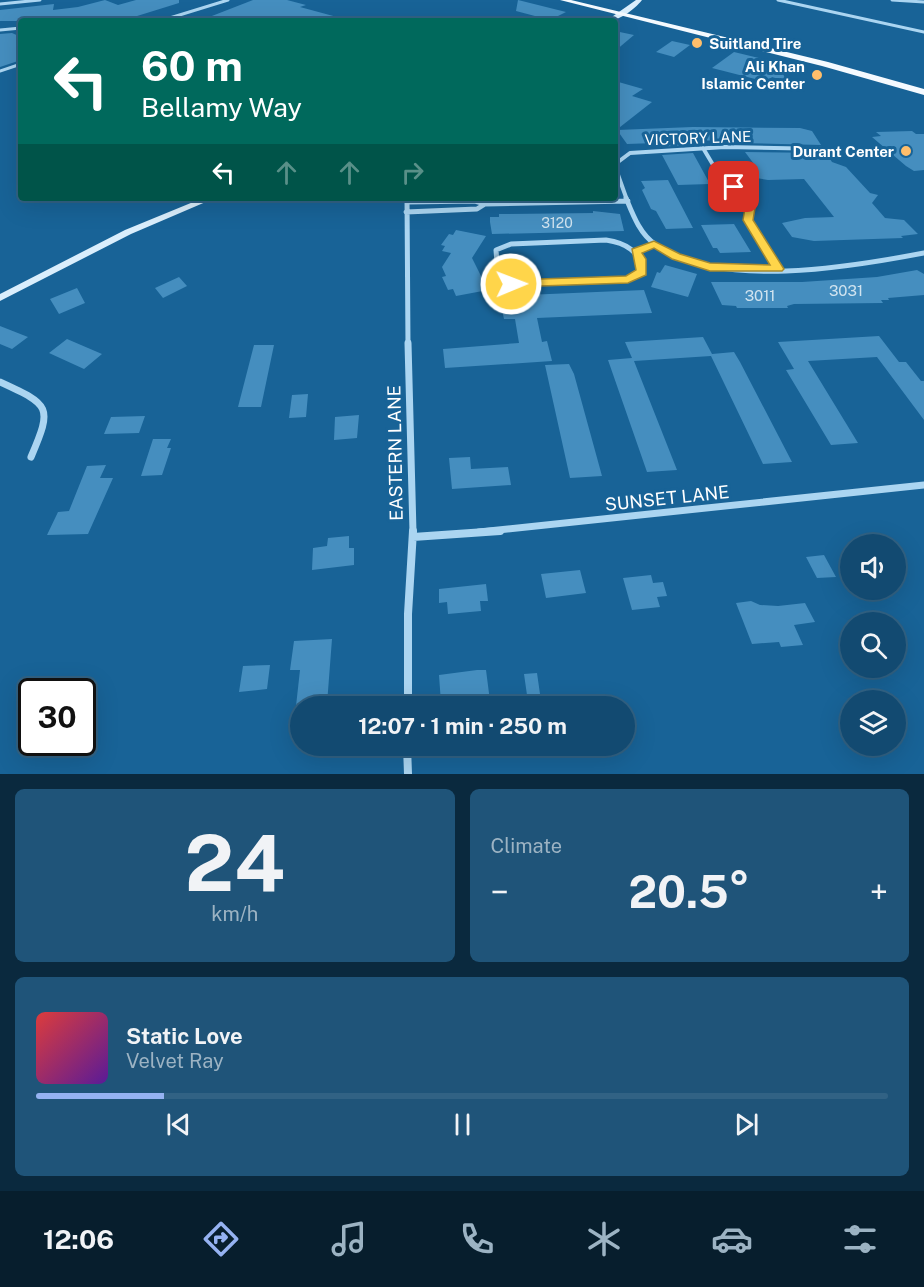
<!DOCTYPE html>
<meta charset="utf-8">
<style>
:root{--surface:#124a71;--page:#1f5479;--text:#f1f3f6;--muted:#9cb3c3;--line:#316284;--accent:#95b2f1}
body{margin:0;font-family:"Public Sans",sans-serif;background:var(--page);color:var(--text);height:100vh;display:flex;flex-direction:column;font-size:22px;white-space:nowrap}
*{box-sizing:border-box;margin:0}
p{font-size:20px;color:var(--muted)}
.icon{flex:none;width:33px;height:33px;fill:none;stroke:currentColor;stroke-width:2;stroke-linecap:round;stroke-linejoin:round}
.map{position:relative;height:774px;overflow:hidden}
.details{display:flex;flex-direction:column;gap:15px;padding:15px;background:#0a293e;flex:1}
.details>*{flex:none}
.guide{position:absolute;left:18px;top:18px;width:600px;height:183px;border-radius:6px;box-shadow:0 6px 24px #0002,0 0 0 2px var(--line);background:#00695c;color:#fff;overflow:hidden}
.fabs{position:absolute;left:840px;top:534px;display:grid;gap:12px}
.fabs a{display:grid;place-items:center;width:66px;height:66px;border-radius:50%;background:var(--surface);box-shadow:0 6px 24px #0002,0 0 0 2px var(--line);font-size:30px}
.speed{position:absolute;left:18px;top:678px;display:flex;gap:12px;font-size:30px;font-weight:700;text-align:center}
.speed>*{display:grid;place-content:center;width:78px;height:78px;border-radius:50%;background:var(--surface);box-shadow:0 6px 24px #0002,0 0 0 2px var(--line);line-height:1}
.speed .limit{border:3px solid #111;border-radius:9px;background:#fff;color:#111}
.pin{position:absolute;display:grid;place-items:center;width:51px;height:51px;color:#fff;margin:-26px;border-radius:12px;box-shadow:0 3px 9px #0006}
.me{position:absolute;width:66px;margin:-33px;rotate:89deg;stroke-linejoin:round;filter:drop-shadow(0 0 4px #0008)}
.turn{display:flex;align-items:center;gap:21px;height:126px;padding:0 24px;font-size:27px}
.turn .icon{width:78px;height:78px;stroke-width:2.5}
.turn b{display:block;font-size:42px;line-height:51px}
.lanes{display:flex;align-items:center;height:57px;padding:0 24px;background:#0003;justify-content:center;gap:30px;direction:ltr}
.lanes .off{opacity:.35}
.big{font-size:45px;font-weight:700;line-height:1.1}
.details .widget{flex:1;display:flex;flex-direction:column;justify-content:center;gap:9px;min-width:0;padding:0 21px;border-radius:9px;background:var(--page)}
.details .dial{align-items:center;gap:0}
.dial b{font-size:78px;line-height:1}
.song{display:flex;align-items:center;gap:18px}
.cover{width:72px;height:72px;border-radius:9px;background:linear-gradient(135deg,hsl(0 70% 55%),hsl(270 70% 35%))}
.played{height:6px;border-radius:3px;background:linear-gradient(90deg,var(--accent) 15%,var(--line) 15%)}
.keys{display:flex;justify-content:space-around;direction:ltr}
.heat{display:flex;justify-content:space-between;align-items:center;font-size:33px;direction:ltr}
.details .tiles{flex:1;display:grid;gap:15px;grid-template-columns:1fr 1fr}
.widget:last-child{grid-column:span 2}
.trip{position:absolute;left:290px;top:696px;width:345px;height:60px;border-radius:30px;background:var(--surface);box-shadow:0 6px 24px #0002,0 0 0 2px var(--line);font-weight:700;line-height:60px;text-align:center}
.tab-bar{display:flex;height:96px;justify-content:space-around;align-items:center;background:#071e2d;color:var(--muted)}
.tab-bar .icon{width:42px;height:42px}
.tab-bar .current{color:var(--accent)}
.tab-bar b{font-size:27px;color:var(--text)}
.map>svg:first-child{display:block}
.building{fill:#458ebf}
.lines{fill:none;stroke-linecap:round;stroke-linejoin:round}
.street-far4{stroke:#abd5f1;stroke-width:3}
.street-far3{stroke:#abd5f1;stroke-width:4}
.street-far2{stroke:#abd5f1;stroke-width:5}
.street-far1{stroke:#abd5f1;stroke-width:7}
.street{stroke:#abd5f1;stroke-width:8}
.secondary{fill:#daeefc;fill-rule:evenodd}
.primary{fill:#f5faff;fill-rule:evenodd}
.route{fill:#ffd54a;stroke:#a68a30;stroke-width:1.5}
.poi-dot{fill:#ffbe6b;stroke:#186397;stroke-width:2}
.labels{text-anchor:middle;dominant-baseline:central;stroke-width:6;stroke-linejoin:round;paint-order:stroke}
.far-number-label{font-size:14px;fill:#d0e3ef}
.far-poi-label{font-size:15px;font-weight:bold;fill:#fff;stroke:#186397;text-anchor:end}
.far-street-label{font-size:15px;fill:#fff;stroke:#186397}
.number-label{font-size:15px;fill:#d0e3ef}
.street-label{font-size:18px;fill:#fff;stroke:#186397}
</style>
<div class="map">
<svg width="924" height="774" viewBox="0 0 924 774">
<rect width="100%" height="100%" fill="#186397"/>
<path class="building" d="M105,0L118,5L136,0H179V3L121,21H0V10L54,4L53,10L78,7Z
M253,0H287L306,5L300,7L337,17V21H199Z
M518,0L566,12L550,20L516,11Z
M615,31L634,35L615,51Z
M12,33L21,37V60L0,67V34Z
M672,41L690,45L674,57L656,52Z
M734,52L775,62L788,82L772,77L767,82L712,68Z
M615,81L643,89L632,96L652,102L615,131Z
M693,127L800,128L812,131L821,145L739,143L737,140L686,141L688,145L658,147L655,143L627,144L617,130Z
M912,131L916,134H924V170L914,171L906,166L872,137L881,136L876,132Z
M745,152L826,153L832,162L846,167L870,193L878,195L872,203L885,218L904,220L918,234L901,236L903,238L814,241L792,237L782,223L805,218L834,217L804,179L768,180L750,177L741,166L754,164Z
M693,153L710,184L678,185L662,155Z
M668,180L693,228L666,229L656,211L651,209L642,190L645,188L641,181Z
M593,211L620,214L624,231L492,234L490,222V217H499V214L593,213Z
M734,224L751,252L720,253L717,248H713L701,225Z
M456,230L486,236L472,258L488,290L456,296L453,289L448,290L442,277L446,276L442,267L451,253L442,251L445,246L441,245L449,234L453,235Z
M665,265L697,274L688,297L651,287L657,272L660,273Z
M917,270L924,274V295L888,298L889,300H881L883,303L794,304L787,306L788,308H737L736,306L722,305L711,282H802L877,277Z
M179,277L187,286L163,298L155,288Z
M77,288L85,303L59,314L50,299Z
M644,290L652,313L537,318L542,342L547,341L552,361L445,368L443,349L519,343L515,319H504L499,296Z
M0,326L28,337L12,349L0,344Z
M879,336L899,362H906L921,381H924V420L877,357L808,361L858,443L831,445L786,370L794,369L778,342Z
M703,337L712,354L734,352L740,362L792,462L763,464L711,356L634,361L677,470L647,472L608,360L632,358L625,342Z
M67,339L102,354L84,369L49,353Z
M254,345H274L261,407H238Z
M569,364L574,374L602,476L570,478L545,365Z
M308,394L306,417L289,418L292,395Z
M359,415L357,438L334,440L335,417Z
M145,416L139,433L104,434L111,417Z
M153,439H171L167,448H171L162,475L141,476Z
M470,457L471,469L508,467L511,485L452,489L449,458Z
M106,465L100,478H113L88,534L47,535L58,512L69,511L87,466Z
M349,536V548H354V565L312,570L313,548L327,546L328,538Z
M824,555L836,577L817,578L806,557Z
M580,570L586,593L546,598L541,574Z
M651,575L653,583L663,582L667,596L657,597L660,607L632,610L623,578Z
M486,584L488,601H480L481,611L448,614L447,602L439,603V589Z
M751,601L760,605L778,606L805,603L815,622L794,625L803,645L781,647L779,642L752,644L736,603Z
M332,639L327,704L296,706L300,670H290L294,641Z
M270,665L267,689L239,692L243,666Z
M477,670H486L490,701L441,703L439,675Z
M537,673L540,694L527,695L524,674Z"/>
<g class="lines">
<path class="street-far4" d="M778,0L924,32
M892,0L924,2
M0,4L40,0
M160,21L228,0
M0,30L21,28
M0,71L21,64"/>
<path class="street-far3" d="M703,148L722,180L740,192L745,200
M627,200L617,172L618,162L630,153L725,147L826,149"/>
<path class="street-far2" d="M407,198L408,345
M626,198C633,215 640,234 655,244C719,290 851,267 924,253
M744,198L750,208L748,220L778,269
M407,202L475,201L485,204L628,201
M406,212L477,209L485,204
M606,240C626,243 640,251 642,272L628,279L519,284H511L498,276L496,250L511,244Z
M635,252L654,244"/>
<path class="street-far1" d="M408,343L413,532
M0,382C50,405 53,406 31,457
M479,532L924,485"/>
<path class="street" d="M413,537L500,531
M408,706V614L413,531
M407,746L408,774"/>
<path class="secondary" d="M636,0H642C634,10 619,21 606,21Z
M203,198H215L131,234L0,301V294L125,230Z"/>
<path class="primary" d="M560,0H571L828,62L924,89V95L822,66Z"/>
</g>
<path class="route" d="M734,184L755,208L753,220L784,269L782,271H710L672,259L654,248L642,253L646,259V275L628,283L511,287L505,284L511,280L626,276L636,270L632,249L654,241L680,254L710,263L770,265L743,220L745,208L729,187Z"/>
<g class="poi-dot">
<circle cx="697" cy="43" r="6"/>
<circle cx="817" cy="75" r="6"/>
<circle cx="906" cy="151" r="6"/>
</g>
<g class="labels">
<g class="far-number-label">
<text x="557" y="223">3120</text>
</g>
<g class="far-poi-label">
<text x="709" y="43" text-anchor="start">Suitland Tire</text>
<text x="805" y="66">Ali Khan<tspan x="805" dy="17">Islamic Center</tspan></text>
<text x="894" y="151">Durant Center</text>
</g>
<g class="far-street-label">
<text transform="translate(698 138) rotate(-2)">VICTORY LANE</text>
</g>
<g class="number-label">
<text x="846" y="290">3031</text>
<text x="760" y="295">3011</text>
</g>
<g class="street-label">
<text transform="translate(395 453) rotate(-91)">EASTERN LANE</text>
<text transform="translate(667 498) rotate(-6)">SUNSET LANE</text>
</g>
</g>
</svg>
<div class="fabs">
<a><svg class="icon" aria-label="sound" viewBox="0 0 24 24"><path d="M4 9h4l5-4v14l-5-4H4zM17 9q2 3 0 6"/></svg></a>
<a><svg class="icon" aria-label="search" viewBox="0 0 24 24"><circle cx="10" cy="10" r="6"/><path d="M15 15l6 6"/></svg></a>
<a><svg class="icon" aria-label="layers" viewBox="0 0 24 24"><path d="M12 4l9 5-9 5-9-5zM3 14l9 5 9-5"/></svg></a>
</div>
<div class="speed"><div class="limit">30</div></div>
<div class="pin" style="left:734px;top:187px;background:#d93025"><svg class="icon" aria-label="arrive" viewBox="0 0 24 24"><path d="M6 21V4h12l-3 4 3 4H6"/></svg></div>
<svg class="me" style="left:511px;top:284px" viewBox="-20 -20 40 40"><circle r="17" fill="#ffd54a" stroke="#fff" stroke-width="3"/><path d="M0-11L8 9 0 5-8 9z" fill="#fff"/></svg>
<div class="trip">12:07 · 1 min · 250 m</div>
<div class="guide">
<div class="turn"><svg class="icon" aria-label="left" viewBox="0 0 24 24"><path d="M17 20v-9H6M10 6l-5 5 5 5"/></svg><div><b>60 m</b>Bellamy Way</div></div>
<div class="lanes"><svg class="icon" aria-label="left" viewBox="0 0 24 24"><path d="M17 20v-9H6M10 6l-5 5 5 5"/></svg><svg class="icon off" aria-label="ahead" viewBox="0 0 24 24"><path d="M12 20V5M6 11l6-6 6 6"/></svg><svg class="icon off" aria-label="ahead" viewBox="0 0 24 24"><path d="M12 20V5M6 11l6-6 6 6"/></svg><svg class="icon off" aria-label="right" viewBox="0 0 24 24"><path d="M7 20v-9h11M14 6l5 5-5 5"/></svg></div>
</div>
</div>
<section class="details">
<div class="tiles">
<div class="widget dial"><b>24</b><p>km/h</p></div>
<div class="widget"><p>Climate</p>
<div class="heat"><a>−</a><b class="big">20.5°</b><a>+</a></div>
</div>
<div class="widget">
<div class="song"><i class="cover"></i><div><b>Static Love</b><p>Velvet Ray</p></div></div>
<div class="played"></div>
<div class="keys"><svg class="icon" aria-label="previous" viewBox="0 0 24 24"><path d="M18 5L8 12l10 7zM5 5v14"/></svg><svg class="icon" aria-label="pause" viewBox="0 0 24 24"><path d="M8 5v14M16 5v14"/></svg><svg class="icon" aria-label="next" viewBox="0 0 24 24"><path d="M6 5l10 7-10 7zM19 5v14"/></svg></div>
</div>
</div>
</section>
<nav class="tab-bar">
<b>12:06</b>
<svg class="icon current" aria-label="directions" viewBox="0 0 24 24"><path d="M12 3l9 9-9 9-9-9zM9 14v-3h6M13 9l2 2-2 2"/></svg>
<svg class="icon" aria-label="music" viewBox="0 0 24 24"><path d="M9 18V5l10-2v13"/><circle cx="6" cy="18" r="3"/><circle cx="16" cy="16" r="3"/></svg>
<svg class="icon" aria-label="phone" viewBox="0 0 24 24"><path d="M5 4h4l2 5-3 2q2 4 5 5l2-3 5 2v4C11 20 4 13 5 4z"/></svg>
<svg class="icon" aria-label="climate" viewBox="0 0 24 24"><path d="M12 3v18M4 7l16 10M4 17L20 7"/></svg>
<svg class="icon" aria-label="car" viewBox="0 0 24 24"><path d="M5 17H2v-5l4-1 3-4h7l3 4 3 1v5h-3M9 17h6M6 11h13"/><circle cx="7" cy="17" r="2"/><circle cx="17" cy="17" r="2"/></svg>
<svg class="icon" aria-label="filters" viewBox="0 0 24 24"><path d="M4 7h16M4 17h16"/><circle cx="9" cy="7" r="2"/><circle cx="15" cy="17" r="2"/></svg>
</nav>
